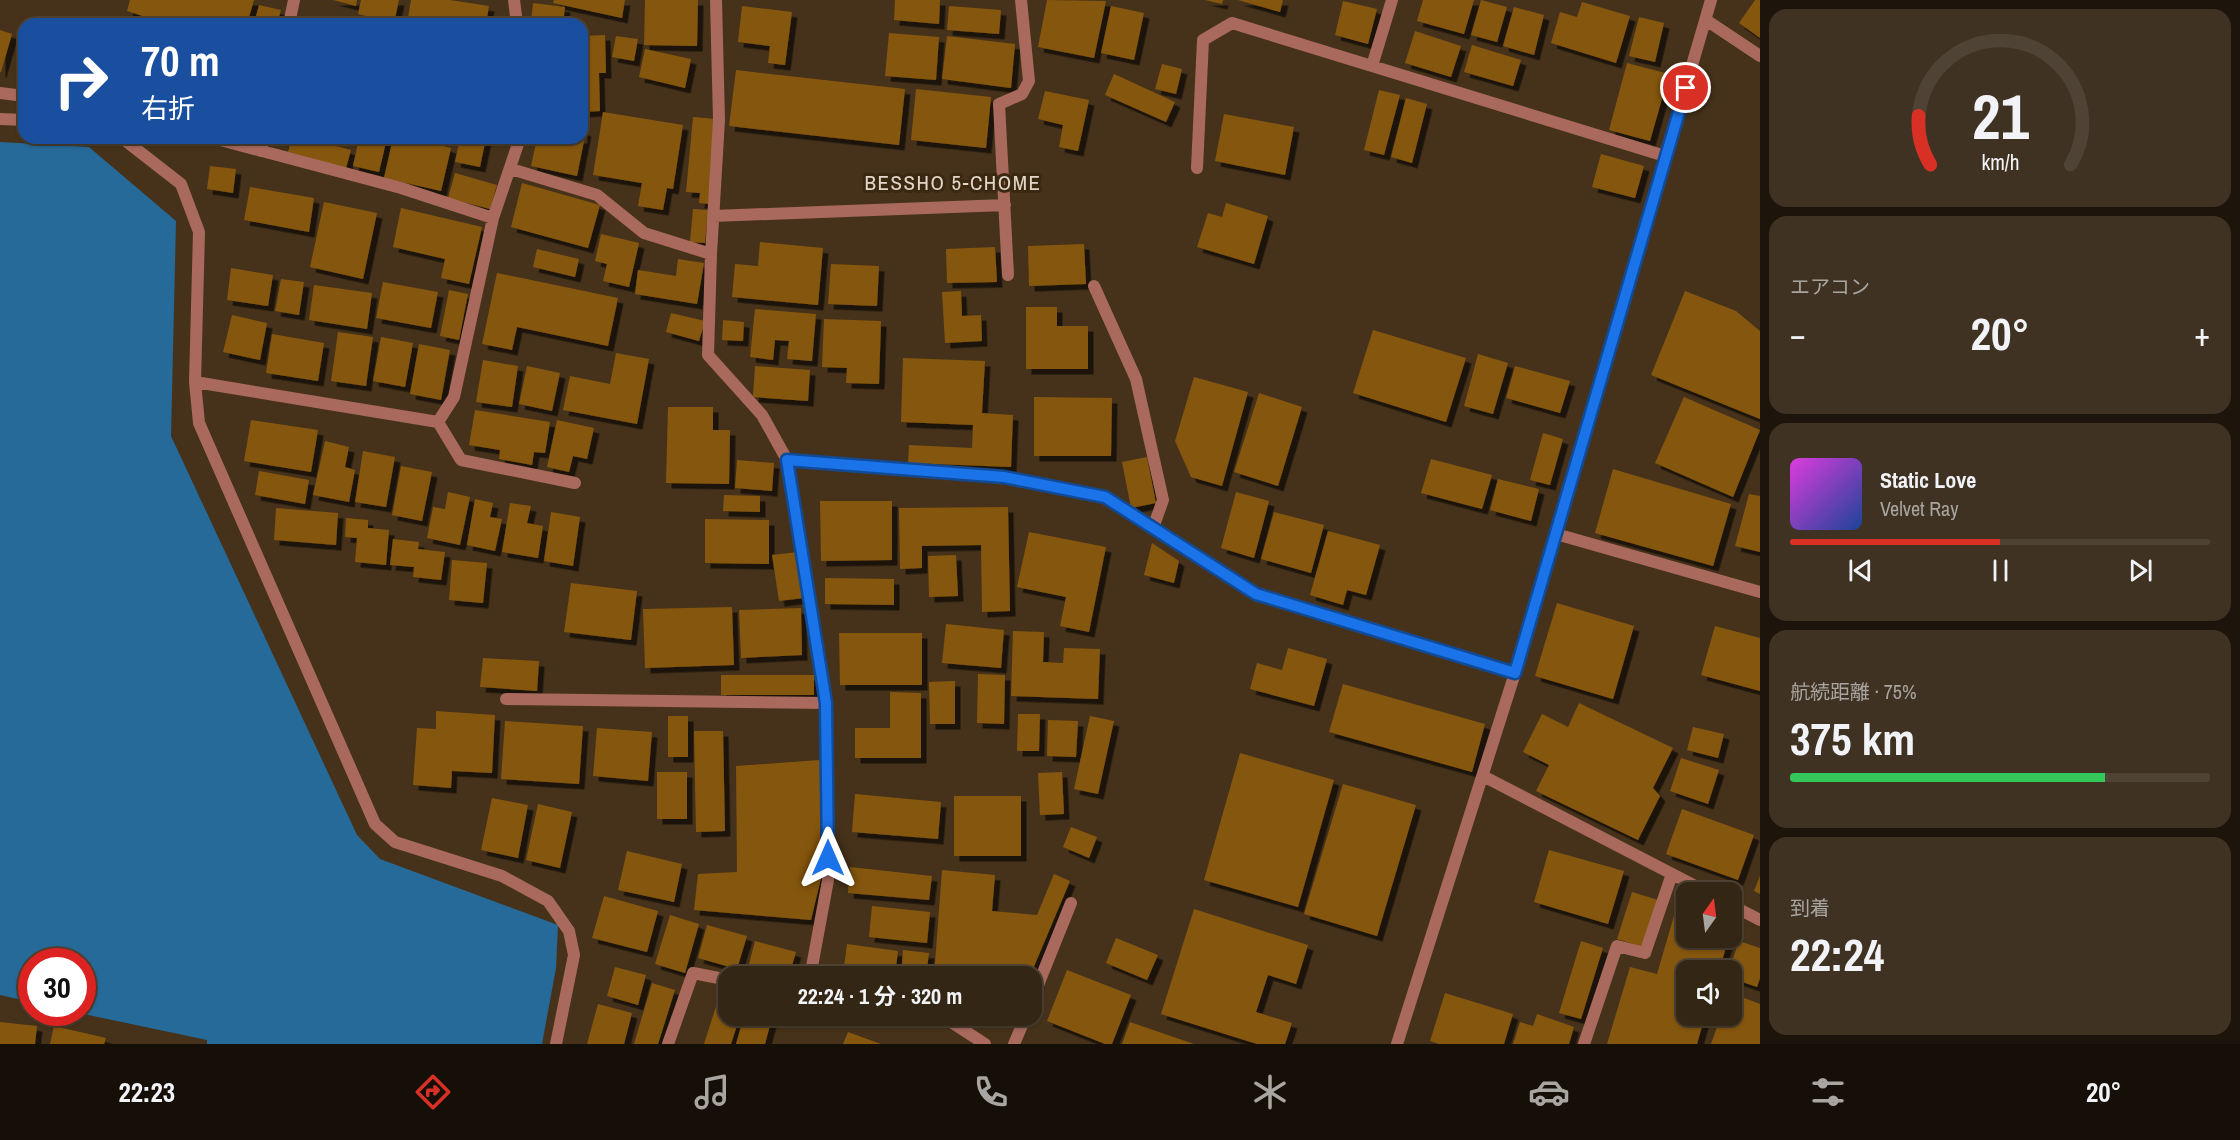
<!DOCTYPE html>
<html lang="ja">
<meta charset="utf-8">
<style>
:root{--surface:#342614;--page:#3f3222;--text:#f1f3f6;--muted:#a9a5a0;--line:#4e4334;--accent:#d93025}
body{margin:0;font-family:"Archivo Narrow","Noto Sans JP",sans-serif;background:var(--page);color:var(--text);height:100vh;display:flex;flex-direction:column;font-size:22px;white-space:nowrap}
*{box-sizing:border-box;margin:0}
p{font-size:20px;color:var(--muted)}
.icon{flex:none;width:33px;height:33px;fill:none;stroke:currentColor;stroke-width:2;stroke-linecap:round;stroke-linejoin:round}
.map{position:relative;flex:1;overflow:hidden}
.details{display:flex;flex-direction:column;gap:9px;padding:9px;background:#1d150b;width:480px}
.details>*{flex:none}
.top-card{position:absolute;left:18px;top:18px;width:570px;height:126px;border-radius:18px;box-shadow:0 2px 4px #0004,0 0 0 2px var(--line);background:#1a4fa0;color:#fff;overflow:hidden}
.needle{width:39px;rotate:14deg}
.controls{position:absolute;left:1676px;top:882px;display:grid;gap:12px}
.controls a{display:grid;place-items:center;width:66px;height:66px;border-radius:12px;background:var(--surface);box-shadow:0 2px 4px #0004,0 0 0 2px var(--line);font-size:30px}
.speed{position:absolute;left:18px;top:948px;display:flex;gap:12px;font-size:30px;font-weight:700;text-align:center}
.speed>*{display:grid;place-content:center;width:78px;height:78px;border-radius:50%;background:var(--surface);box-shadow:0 2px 4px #0004,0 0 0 2px var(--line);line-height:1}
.speed .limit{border:9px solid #d22;background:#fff;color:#111}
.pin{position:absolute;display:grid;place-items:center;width:51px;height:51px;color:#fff;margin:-26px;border:3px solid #fff;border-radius:50%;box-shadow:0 2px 6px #0007}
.me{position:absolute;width:66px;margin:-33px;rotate:0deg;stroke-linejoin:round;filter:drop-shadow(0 0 4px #0008)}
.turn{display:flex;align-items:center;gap:21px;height:126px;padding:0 24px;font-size:27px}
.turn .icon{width:78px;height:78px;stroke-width:2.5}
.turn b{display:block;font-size:42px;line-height:51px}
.big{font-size:45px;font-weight:700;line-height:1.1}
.details .card{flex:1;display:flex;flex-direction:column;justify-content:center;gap:9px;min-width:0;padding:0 21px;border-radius:18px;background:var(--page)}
.details .dial{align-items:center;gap:0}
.dial svg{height:156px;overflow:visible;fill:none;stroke:var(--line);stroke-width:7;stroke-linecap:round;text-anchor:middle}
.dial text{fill:var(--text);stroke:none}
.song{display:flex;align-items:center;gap:18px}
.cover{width:72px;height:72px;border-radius:9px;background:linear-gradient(135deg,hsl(300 70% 55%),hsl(220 70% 35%))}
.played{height:6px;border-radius:3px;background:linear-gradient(90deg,var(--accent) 50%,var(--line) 50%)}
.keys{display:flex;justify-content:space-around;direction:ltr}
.heat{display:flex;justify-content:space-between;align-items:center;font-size:33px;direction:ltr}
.charge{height:9px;border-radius:4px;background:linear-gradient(90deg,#34c759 75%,var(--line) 0)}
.trip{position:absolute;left:718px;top:966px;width:324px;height:60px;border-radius:18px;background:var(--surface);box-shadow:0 2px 4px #0004,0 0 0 2px var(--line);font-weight:700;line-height:60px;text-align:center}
.tabs{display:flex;height:96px;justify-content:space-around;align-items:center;background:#150f08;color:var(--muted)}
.tabs .icon{width:42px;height:42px}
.tabs .selected{color:var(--accent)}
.tabs b{font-size:27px;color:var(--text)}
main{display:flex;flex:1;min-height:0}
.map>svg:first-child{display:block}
.water{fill:#266a99}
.building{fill:#85560d;filter:url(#shadow)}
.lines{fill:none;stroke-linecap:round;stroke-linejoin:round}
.street{stroke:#a96a5d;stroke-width:12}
.route-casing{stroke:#114b97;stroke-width:15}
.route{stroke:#1a73e8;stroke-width:10}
.labels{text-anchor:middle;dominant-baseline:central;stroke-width:6;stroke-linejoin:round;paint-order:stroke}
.neighbourhood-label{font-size:21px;letter-spacing:1.5px;fill:#e2d6c8;stroke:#3b2810}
</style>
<main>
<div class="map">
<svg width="1760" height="1044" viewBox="0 0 1760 1044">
<defs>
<filter id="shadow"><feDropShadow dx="5.5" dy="5.5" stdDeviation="0" flood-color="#0009"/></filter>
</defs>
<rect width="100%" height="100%" fill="#46321a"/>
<path class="water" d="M0,142L89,147L176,221L171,436L357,835L380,859L558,925L556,968L542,1044H207V1040L79,1013L82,1012V962H32L31,1002L0,995Z"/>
<path class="building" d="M130,0H254L247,24H167L127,11Z
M333,0H357L356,6Z
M361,0H399L394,23L358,14Z
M411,0H450L489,6L486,24H407Z
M554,0H625L622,18L553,3Z
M645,0H698L697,46L644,45Z
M895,0H940L939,24L894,20Z
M1047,0L1106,1L1094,58L1038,47Z
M1205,0H1223L1222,4Z
M1238,0H1283L1280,12Z
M1423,0H1474L1464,34L1417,21Z
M1481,0L1507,7L1497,42L1471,35Z
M1755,0H1760V38L1739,23Z
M1343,1L1377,9L1368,44L1335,35Z
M1582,2L1630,16L1616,63L1551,43L1560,12L1577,17Z
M533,3L565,7L563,24L531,23Z
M259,5L281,10L277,24H254Z
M742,6L792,12L785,65L768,63L770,46L738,42Z
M949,6L1001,10L999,34L947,30Z
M1111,6L1144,13L1134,60L1101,53Z
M1514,7L1544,15L1534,55L1503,46Z
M1639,17L1664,23L1655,62L1629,56Z
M0,30L12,34L1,72H0Z
M1415,31L1461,46L1451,77L1405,63Z
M889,33L939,37L936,80L885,76Z
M605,35L606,73H599L600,111L582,112V36Z
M616,36L638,39L634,61L612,57Z
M947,36L1015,44L1011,88L942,79Z
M1472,45L1521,60L1513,86L1464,72Z
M645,49L691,59L685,88L639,77Z
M1627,63L1669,74L1650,141L1609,130Z
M1162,64L1182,69L1176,94L1155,89Z
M736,70L905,89L899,145L729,126Z
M1114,74L1175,102L1166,122L1105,95Z
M916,89L991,97L986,148L911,140Z
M1379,90L1400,95L1384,155L1364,150Z
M1045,91L1089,100L1078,151L1059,147L1063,125L1038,119Z
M1406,98L1427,104L1412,163L1391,157Z
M603,112L683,125L673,189L667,188L663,210L638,206L642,183L593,175Z
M1224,114L1294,127L1285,175L1215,161Z
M693,117L716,119L709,204L699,203L700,193L686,192Z
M582,130L586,131L577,176L531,166L537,138H582Z
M292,138H305L351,150L346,168L288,152Z
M359,138H387L379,172L353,166Z
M393,138H411L451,148L441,191L384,178Z
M460,138H486L480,167L455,162Z
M1601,154L1644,166L1635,198L1592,187Z
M210,166L236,169L233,193L207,189Z
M455,173L497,185L490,209L448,198Z
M522,183L600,205L588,248L511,227Z
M250,187L314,198L309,232L244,220Z
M324,202L377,213L363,279L310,267Z
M1226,203L1268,216L1254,264L1197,247L1208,213L1222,217Z
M401,208L482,227L469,284L441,278L445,259L393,247Z
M693,209L708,210L705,243L690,242Z
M601,234L639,243L629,287L603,281L607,264L595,261Z
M760,242L823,248L818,305L732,297L735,264L758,266Z
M1084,244L1086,284L1029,286L1028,246Z
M995,247L997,282L947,283L946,249Z
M537,249L579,259L575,277L533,267Z
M678,259L704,263L697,304L635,294L638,270L676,276Z
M831,264L879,266L877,306L828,304Z
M231,268L273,275L268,306L227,300Z
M497,273L618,298L608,346L517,327L512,350L482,344Z
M281,279L304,282L299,315L275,311Z
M383,282L438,292L431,328L376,318Z
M314,285L372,293L367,329L309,320Z
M449,290L468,294L459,340L440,336Z
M961,291L962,316L981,315L982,341L945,343L942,292Z
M1685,291L1736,311L1760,331V419L1651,375Z
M1026,307H1057V326H1088V369H1026Z
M755,309L816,314L812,361L787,359L789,341L775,340L773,360L750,357Z
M671,313L705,321L699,341L666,332Z
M232,315L267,323L260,360L223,352Z
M824,319L881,321L879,384L846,383L847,368L822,367Z
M723,320L744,322L743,341L722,340Z
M1373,330L1466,358L1446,422L1353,393Z
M338,332L373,337L366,386L331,381Z
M272,334L324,343L318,381L266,373Z
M381,337L413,343L405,387L373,381Z
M419,344L450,350L441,400L410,394Z
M616,353L649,359L637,424L563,410L570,376L610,384Z
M1478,354L1508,363L1493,414L1464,406Z
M903,358L985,361L982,413L1013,415L1011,467L908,463L909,445L972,448L973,425L901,422Z
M483,360L518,366L512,407L476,402Z
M527,366L560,373L552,411L519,404Z
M755,366L810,370L808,401L753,397Z
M1515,366L1570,381L1560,413L1506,398Z
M1194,377L1248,392L1222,486L1191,477L1175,441Z
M1259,393L1302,407L1278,486L1234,472Z
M1034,397L1112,398L1111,456H1034Z
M1684,397L1760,430L1733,497L1655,463Z
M668,407H713V430H730L729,484L666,483Z
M475,410L550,422L545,453L534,452L532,465L499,459L500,450L469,445Z
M251,420L318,430L311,472L244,461Z
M557,420L594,428L587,459L573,456L569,472L547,467Z
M1543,433L1563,439L1550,485L1530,480Z
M325,441L349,447L345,467L355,470L349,502L313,495Z
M363,451L395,457L386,507L355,502Z
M1147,457L1156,503L1131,508L1122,462Z
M1431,459L1492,475L1482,509L1421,493Z
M737,460L774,463L772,491L735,488Z
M401,466L432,472L422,521L392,515Z
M1613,469L1731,504L1713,566L1595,533Z
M259,471L309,480L305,504L255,495Z
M1498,479L1539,489L1531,521L1490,510Z
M448,492L470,497L460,545L427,538L433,507L445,509Z
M1236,492L1269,501L1254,558L1221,548Z
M1749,494L1760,496V552L1735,546Z
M724,495L760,496V512L723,511Z
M475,499L493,503L490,517L502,519L495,551L467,545Z
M820,501H892V560L821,561Z
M510,503L531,506L527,523L543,526L538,558L502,552Z
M1008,507L1010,611L982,612L981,545L922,546V568L900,569L899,508Z
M276,508L338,513L336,545L274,540Z
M551,512L580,517L573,566L544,561Z
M1274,512L1324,525L1311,573L1261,559Z
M346,518L368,520V528L389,530L386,565L355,562L357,538L345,537Z
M705,519L769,520V564L705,563Z
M1328,531L1380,545L1366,595L1347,590L1343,605L1310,595Z
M1029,532L1106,547L1089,632L1060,626L1066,597L1017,587Z
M393,539L419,542L418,549L445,552L441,580L413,577L414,567L390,565Z
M1152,543L1179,561L1174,583L1144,575Z
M798,552L804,598L779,601L772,555Z
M956,555L958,596L929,597L928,556Z
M452,560L487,563L483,603L449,600Z
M825,578L894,579V605L825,604Z
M571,583L637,591L631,640L564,632Z
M1557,603L1634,626L1613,699L1535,676Z
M732,607L734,665L645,668L643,609Z
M801,608L802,655L741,658L739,610Z
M946,624L1004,630L1001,668L942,663Z
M1715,626L1760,638V691L1701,675Z
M1013,631L1044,632L1043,662L1063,663L1064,648L1100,649L1098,699L1011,696Z
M839,633H922V685H840Z
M1288,648L1327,659L1314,706L1250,689L1257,663L1282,670Z
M483,658L539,661L537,691L480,687Z
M978,674L1005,675L1004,724L977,723Z
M721,675H814V695H721Z
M955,681V724H930L929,682Z
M1343,684L1485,724L1472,772L1329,732Z
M890,692L921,693V758H855V728H890Z
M1579,703L1673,748L1653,788L1660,796L1638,840L1536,791L1549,765L1523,752L1542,714L1568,727Z
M436,711L495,715L492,773L452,771L451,788L413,785L417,728L436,729Z
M1018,714H1040L1039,751H1017Z
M668,716H688V757H668Z
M1090,716L1114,721L1098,794L1074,789Z
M1048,720L1078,721L1076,757L1047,756Z
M505,721L583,726L579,784L501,779Z
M1693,727L1724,734L1718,758L1687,750Z
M597,728L652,732L648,781L593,776Z
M694,731H723L725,831L696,832Z
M1240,753L1334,780L1298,907L1204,880Z
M1681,758L1719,770L1708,804L1670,791Z
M820,760L821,878L811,920L694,910L698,874L737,872L736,766Z
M657,772H687V819H657Z
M1062,772L1064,814L1040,815L1038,773Z
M1343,784L1416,805L1377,936L1304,914Z
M855,794L941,802L938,839L852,832Z
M954,796H1021V856H954Z
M492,798L528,805L518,858L481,850Z
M538,804L572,812L560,868L526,860Z
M1682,809L1754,835L1738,880L1666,854Z
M1071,827L1097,837L1089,858L1063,847Z
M1549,850L1624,871L1608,924L1534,902Z
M627,851L682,864L674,902L618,890Z
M850,867L932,876L929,900L848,893Z
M942,870L995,875L992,911L1037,915L1054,874L1070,881L1030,976H934Z
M1760,876V894L1754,891Z
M1632,892L1658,900L1642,947L1617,939Z
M604,896L658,911L647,952L592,938Z
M872,906L930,912L927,943L869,937Z
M1194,909L1308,945L1296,984L1268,975L1256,1012L1292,1023L1285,1044H1257L1161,1014Z
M1676,909L1686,912V938H1729L1719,970H1686V1016H1705L1697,1044H1607L1630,967L1657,974Z
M670,915L699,924L685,973L655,964Z
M707,925L747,936L737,969L698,958Z
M1116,938L1158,955L1147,980L1106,963Z
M755,941L796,952L789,976H764L747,972Z
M1581,941L1603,948L1581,1019L1559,1013Z
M1739,941L1760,948V978L1757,987L1731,978V970H1729Z
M847,944L898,951L895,975L844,967Z
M903,950L929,953L926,976H901Z
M615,967L646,975L638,1005L607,996Z
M1067,970L1131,995L1112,1044H1105L1047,1021Z
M652,983L675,990L658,1044H634Z
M1445,993L1513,1014L1504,1044H1439L1430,1041Z
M1731,993L1760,1004V1044H1711L1721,1016H1731Z
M718,1000L729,1004V1016H740L731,1044H704Z
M598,1004L632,1013L624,1044H587Z
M1537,1014L1574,1027L1569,1044H1513L1520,1022L1533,1026Z
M744,1016L772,1018L765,1044H736Z
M961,1016H1015L1012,1022L969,1019Z
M0,1022L37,1026L35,1044H0Z
M1130,1022L1194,1044H1122Z
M54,1026L106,1038L104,1044H50Z
M848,1032L881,1044H843Z"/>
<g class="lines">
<path class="street" d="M514,0L517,24
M716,0L719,120L711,254L708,355L762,415L787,460L827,703L828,880L811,972L805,976
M1706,20L1760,56
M289,24L294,0
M1372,66L1392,0
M0,93L24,96
M0,119L24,120
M122,138L181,184L199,232L195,382L438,422L461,460L575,483
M213,138L401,188L493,218
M261,151L264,138
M1197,168L1203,40L1232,23L1665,156
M511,169L597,195L644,233L711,254
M713,216L1005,205
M1008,275L999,104L1022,94L1029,81L1021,0
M1094,286L1136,379L1163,500L1153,528
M195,382L199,423L375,824L395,842L502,876L548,901L569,931L574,955L556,1044
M438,422L454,397L493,218L520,138
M787,460L1004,477L1105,497L1256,594L1515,673
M1556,534L1760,592
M506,699L827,703
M1483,776L1707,892
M1731,905L1760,920
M1032,1000L1071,903
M937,1016L945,1018L985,1044
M668,1044L693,973L729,980
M1014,1044L1026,1016
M1397,1044L1515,673L1711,0
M1584,1044L1617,946L1645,953L1672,874"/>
</g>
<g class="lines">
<g class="route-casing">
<path id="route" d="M828,858L826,703L787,460L1004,477L1105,497L1256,594L1515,673L1686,88"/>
</g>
<use href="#route" class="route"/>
</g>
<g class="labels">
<g class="neighbourhood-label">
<text x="953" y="182">BESSHO 5-CHOME</text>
</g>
</g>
</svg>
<div class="controls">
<a><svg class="needle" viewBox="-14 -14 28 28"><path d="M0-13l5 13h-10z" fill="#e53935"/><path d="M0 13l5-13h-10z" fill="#a9a5a0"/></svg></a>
<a><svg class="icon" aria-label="sound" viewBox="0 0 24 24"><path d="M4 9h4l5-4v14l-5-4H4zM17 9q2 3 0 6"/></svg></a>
</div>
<div class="speed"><div class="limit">30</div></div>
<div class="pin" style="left:1686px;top:88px;background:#d93025"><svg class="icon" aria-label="arrive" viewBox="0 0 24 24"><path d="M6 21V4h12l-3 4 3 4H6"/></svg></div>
<svg class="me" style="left:828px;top:858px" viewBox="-20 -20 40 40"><path d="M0-17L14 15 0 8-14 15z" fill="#1a73e8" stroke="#fff" stroke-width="4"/></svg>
<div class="trip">22:24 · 1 分 · 320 m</div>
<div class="top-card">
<div class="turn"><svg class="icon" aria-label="right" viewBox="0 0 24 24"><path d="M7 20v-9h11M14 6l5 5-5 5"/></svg><div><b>70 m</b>右折</div></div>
</div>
</div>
<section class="details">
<div class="card dial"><svg viewBox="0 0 100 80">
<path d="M14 69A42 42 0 1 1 86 69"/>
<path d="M14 69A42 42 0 0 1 8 44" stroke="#d93025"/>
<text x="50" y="56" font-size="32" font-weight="700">21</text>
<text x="50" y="72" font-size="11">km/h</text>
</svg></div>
<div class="card"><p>エアコン</p>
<div class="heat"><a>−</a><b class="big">20°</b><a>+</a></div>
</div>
<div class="card">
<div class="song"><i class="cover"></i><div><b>Static Love</b><p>Velvet Ray</p></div></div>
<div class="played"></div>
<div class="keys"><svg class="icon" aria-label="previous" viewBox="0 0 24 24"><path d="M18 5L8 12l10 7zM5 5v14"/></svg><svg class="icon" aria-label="pause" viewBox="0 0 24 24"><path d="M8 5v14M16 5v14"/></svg><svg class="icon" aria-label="next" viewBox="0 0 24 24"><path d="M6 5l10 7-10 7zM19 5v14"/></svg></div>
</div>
<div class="card"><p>航続距離 · 75%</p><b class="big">375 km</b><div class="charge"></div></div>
<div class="card"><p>到着</p><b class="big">22:24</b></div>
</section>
</main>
<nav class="tabs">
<b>22:23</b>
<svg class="icon selected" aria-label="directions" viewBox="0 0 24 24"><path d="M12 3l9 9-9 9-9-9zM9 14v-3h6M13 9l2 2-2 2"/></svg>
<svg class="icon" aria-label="music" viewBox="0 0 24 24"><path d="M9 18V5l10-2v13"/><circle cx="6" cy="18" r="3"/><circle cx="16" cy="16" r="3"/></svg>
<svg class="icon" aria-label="phone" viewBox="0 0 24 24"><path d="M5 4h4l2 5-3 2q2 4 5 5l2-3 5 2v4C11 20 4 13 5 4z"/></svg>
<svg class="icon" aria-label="climate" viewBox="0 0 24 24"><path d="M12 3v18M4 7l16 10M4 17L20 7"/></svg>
<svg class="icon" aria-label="car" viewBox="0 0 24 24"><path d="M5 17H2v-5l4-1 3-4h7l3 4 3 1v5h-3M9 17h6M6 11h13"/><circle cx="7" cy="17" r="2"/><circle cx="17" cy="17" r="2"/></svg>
<svg class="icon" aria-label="filters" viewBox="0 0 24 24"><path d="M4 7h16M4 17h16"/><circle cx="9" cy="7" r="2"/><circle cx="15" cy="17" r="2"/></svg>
<b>20°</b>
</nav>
